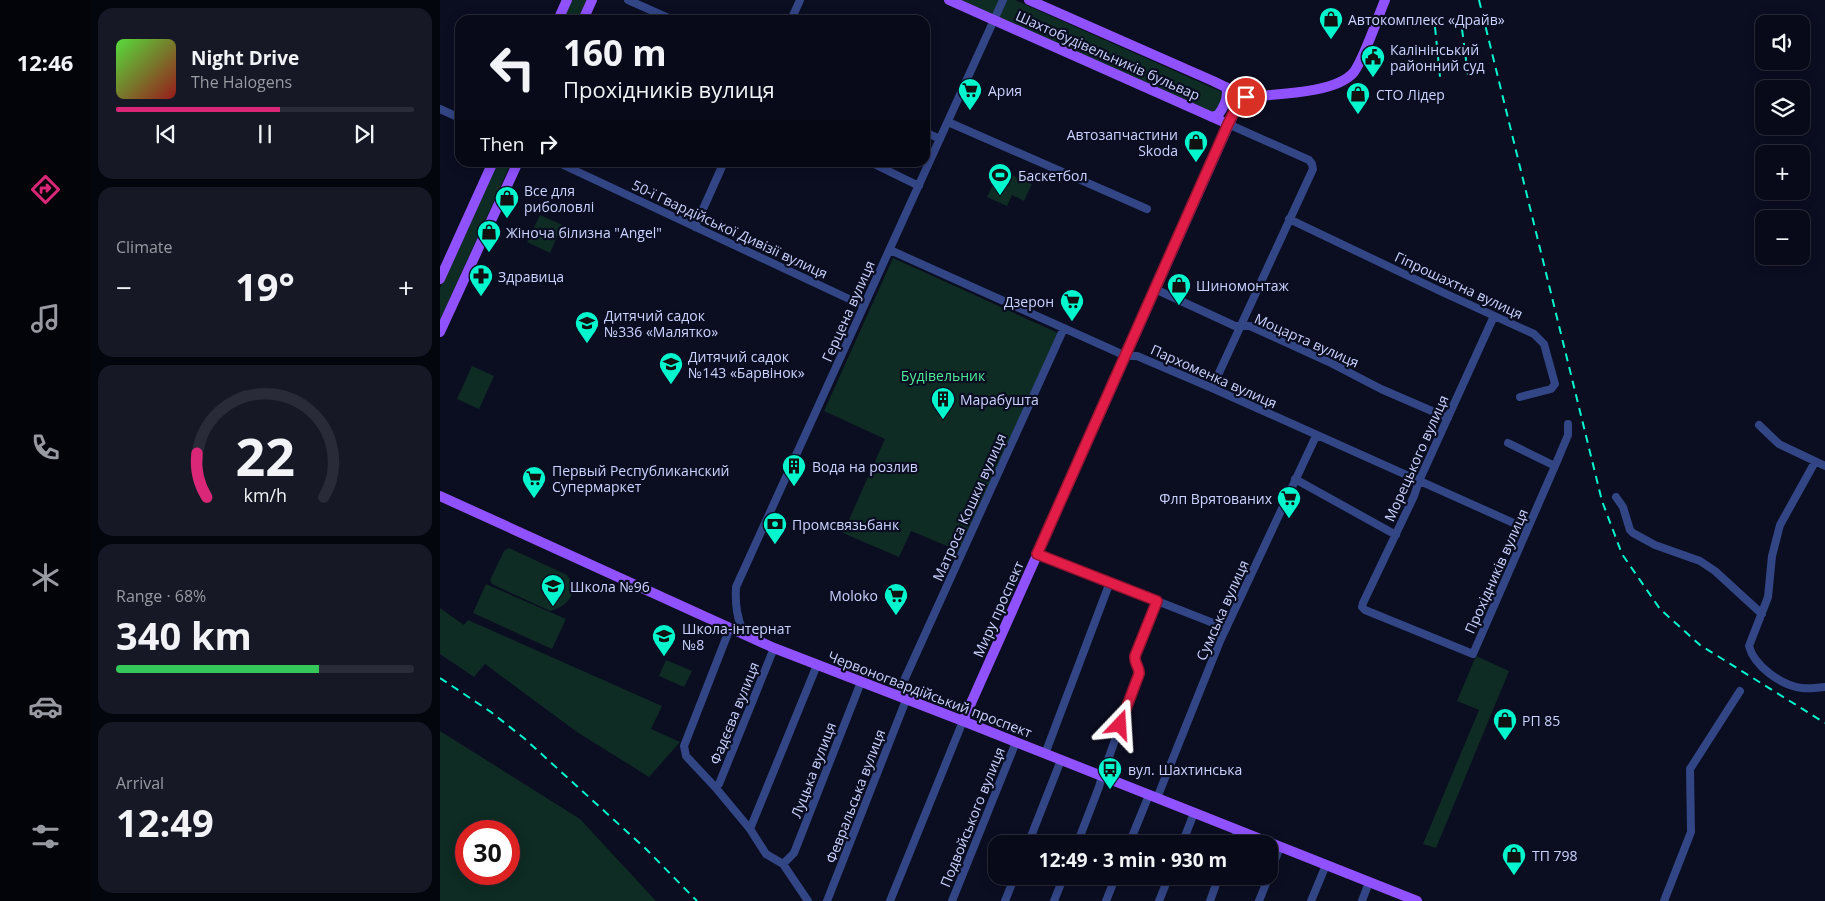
<!DOCTYPE html>
<meta charset="utf-8">
<style>
:root{--surface:#080a19;--page:#161826;--text:#f1f3f6;--muted:#989aa2;--line:#292b38;--accent:#db2777}
body{margin:0;font-family:"Open Sans",sans-serif;background:var(--page);color:var(--text);height:100vh;display:flex;flex-direction:column;font-size:19px;white-space:nowrap}
*{box-sizing:border-box;margin:0}
p{font-size:16px;color:var(--muted)}
.icon{flex:none;width:28px;height:28px;fill:none;stroke:currentColor;stroke-width:2;stroke-linecap:round;stroke-linejoin:round}
.map{position:relative;flex:1;overflow:hidden}
.sheet{display:flex;flex-direction:column;gap:8px;padding:8px;background:#04060e;width:350px}
.sheet>*{flex:none}
.top-card{position:absolute;left:15px;top:15px;width:475px;height:152px;border-radius:15px;box-shadow:0 2px 12px #0003,0 0 0 1px var(--line);background:#080a19;color:var(--text);overflow:hidden}
.buttons{position:absolute;left:1315px;top:15px;display:grid;gap:10px}
.buttons a{display:grid;place-items:center;width:55px;height:55px;border-radius:10px;background:var(--surface);box-shadow:0 2px 12px #0003,0 0 0 1px var(--line);font-size:25px}
.speed{position:absolute;left:15px;top:820px;display:flex;gap:10px;font-size:25px;font-weight:700;text-align:center}
.speed>*{display:grid;place-content:center;width:65px;height:65px;border-radius:50%;background:var(--surface);box-shadow:0 2px 12px #0003,0 0 0 1px var(--line);line-height:1}
.speed .limit{border:8px solid #d22;background:#fff;color:#111}
.pin{position:absolute;display:grid;place-items:center;width:42px;height:42px;color:#fff;margin:-21px;border:2px solid #fff;border-radius:50%;box-shadow:0 1px 5px #0007}
.me{position:absolute;width:55px;margin:-28px;rotate:20deg;stroke-linejoin:round;filter:drop-shadow(0 0 4px #0008)}
.turn{display:flex;align-items:center;gap:18px;height:105px;padding:0 25px;font-size:22px}
.turn .icon{width:65px;height:65px;stroke-width:2.5}
.turn b{display:block;font-size:35px;line-height:42px}
.then{display:flex;align-items:center;height:48px;padding:0 25px;background:#0003;gap:10px;font-size:19px}
.big{font-size:38px;font-weight:700;line-height:1.1}
.sheet .widget{flex:1;display:flex;flex-direction:column;justify-content:center;gap:8px;min-width:0;padding:0 18px;border-radius:15px;background:var(--page)}
.sheet .dial{align-items:center;gap:0}
.dial svg{height:130px;overflow:visible;fill:none;stroke:var(--line);stroke-width:7;stroke-linecap:round;text-anchor:middle}
.dial text{fill:var(--text);stroke:none}
.song{display:flex;align-items:center;gap:15px}
.cover{width:60px;height:60px;border-radius:8px;background:linear-gradient(135deg,hsl(110 70% 55%),hsl(0 70% 35%))}
.played{height:5px;border-radius:2px;background:linear-gradient(90deg,var(--accent) 55%,var(--line) 55%)}
.keys{display:flex;justify-content:space-around;direction:ltr}
.heat{display:flex;justify-content:space-between;align-items:center;font-size:28px;direction:ltr}
.charge{height:8px;border-radius:4px;background:linear-gradient(90deg,#34c759 68%,var(--line) 0)}
.trip{position:absolute;left:548px;top:835px;width:290px;height:50px;border-radius:15px;background:var(--surface);box-shadow:0 2px 12px #0003,0 0 0 1px var(--line);font-weight:700;line-height:50px;text-align:center}
main{display:flex;flex:1;min-height:0}
.tabs{display:flex;flex-direction:column;width:90px;justify-content:space-around;align-items:center;background:#03040a;color:var(--muted)}
.tabs .icon{width:35px;height:35px}
.tabs .selected{color:var(--accent)}
.tabs b{font-size:22px;color:var(--text)}
.map>svg:first-child{display:block}
.green{fill:#0e2c23;fill-rule:evenodd}
.lines{fill:none;stroke-linecap:round;stroke-linejoin:round}
.minor{stroke:#324585;stroke-width:8}
.major{stroke:#9052ff;stroke-width:10}
.rail{stroke:#00f6cd;stroke-width:2;stroke-dasharray:8 6;stroke-linecap:butt}
.route-casing{stroke:#92132f;stroke-width:12}
.route{stroke:#e11d48;stroke-width:9}
.labels{text-anchor:middle;dominant-baseline:central;stroke-width:4.5;stroke-linejoin:round;paint-order:stroke}
.poi-label{font-size:14px;fill:#cbd3ff;stroke:#0b0d21;text-anchor:start}
.street-label{font-size:14px;fill:#cbd3ff;stroke:#0b0d21}
.park-label{font-size:14px;fill:#4dea98;stroke:#0b0d21}
</style>
<main>
<nav class="tabs">
<b>12:46</b>
<svg class="icon selected" aria-label="directions" viewBox="0 0 24 24"><path d="M12 3l9 9-9 9-9-9zM9 14v-3h6M13 9l2 2-2 2"/></svg>
<svg class="icon" aria-label="music" viewBox="0 0 24 24"><path d="M9 18V5l10-2v13"/><circle cx="6" cy="18" r="3"/><circle cx="16" cy="16" r="3"/></svg>
<svg class="icon" aria-label="phone" viewBox="0 0 24 24"><path d="M5 4h4l2 5-3 2q2 4 5 5l2-3 5 2v4C11 20 4 13 5 4z"/></svg>
<svg class="icon" aria-label="climate" viewBox="0 0 24 24"><path d="M12 3v18M4 7l16 10M4 17L20 7"/></svg>
<svg class="icon" aria-label="car" viewBox="0 0 24 24"><path d="M5 17H2v-5l4-1 3-4h7l3 4 3 1v5h-3M9 17h6M6 11h13"/><circle cx="7" cy="17" r="2"/><circle cx="17" cy="17" r="2"/></svg>
<svg class="icon" aria-label="filters" viewBox="0 0 24 24"><path d="M4 7h16M4 17h16"/><circle cx="9" cy="7" r="2"/><circle cx="15" cy="17" r="2"/></svg>
</nav>
<section class="sheet">
<div class="widget">
<div class="song"><i class="cover"></i><div><b>Night Drive</b><p>The Halogens</p></div></div>
<div class="played"></div>
<div class="keys"><svg class="icon" aria-label="previous" viewBox="0 0 24 24"><path d="M18 5L8 12l10 7zM5 5v14"/></svg><svg class="icon" aria-label="pause" viewBox="0 0 24 24"><path d="M8 5v14M16 5v14"/></svg><svg class="icon" aria-label="next" viewBox="0 0 24 24"><path d="M6 5l10 7-10 7zM19 5v14"/></svg></div>
</div>
<div class="widget"><p>Climate</p>
<div class="heat"><a>−</a><b class="big">19°</b><a>+</a></div>
</div>
<div class="widget dial"><svg viewBox="0 0 100 80">
<path d="M14 69A42 42 0 1 1 86 69"/>
<path d="M14 69A42 42 0 0 1 8 42" stroke="#db2777"/>
<text x="50" y="56" font-size="32" font-weight="700">22</text>
<text x="50" y="72" font-size="11">km/h</text>
</svg></div>
<div class="widget"><p>Range · 68%</p><b class="big">340 km</b><div class="charge"></div></div>
<div class="widget"><p>Arrival</p><b class="big">12:49</b></div>
</section>
<div class="map">
<svg width="1385" height="901" viewBox="0 0 1385 901">
<rect width="100%" height="100%" fill="#0b0d21"/>
<path class="green" d="M131,0H147L138,20H122Z
M519,0H575L782,92L783,98L775,112H772Z
M57,163H71L0,321V288Z
M560,170L592,184L584,201L572,195L567,206L547,197Z
M100,215L122,225L110,253L87,242Z
M453,258L618,333L519,551L471,531L459,557L403,533L445,439L384,411Z
M32,366L54,376L39,409L17,399Z
M69,548L127,575C140,593 128,606 110,611L52,584L50,580L64,551Z
M46,584L126,619L112,649L33,613Z
M0,608L24,625L28,620L222,706L211,729L240,742L209,777L137,732L45,664L34,677L0,654Z
M1036,656L1069,671L996,848L983,844L1039,710L1017,701Z
M226,660L252,671L244,687L219,676Z
M0,731L140,819L216,901H0ZM26,831H69V874H26Z"/>
<g class="lines">
<path class="minor" d="M188,0L233,20
M351,20L360,0
M0,109L20,118
M508,122L707,209
M485,132L500,139
M117,162L424,306
M430,162L479,186
M849,219L1002,292L1094,334L1104,344L1115,384L1111,389L1080,397
M255,227L284,162
M450,250L686,356H697L772,388L1087,529
M715,289L795,326H810L889,362L941,389L1008,418
M1054,316L979,481L974,496L923,603L922,607L925,610L1033,654L1115,466L1068,443
M772,388L873,169L872,164L869,160L788,124
M1319,425L1339,444L1385,466
M1375,462L1340,525L1332,556L1328,597L1309,646C1314,666 1342,686 1362,688C1369,689 1377,688 1385,687
M1115,466L1128,435V424
M855,479L956,535
M1176,497L1183,507L1190,530L1193,533L1215,545L1260,561L1275,571L1322,614
M597,554L786,628
M290,628L244,746L246,756L275,787L310,829L326,854L343,864L368,901
M304,634C297,618 295,605 296,587L563,0
M457,696L624,328
M605,754L670,582
M275,787L279,784L334,648
M717,798L780,641L876,436
M310,829L377,665
M588,844L621,760
M637,844L659,787L662,776L699,674C700,667 694,664 695,656L717,601
M689,844L709,795
M742,844L754,813
M792,844L798,830
M343,864L354,853L421,682
M829,876L840,847
M387,901L466,700
M450,901L523,721
M512,901L576,742
M565,901L575,876
M614,901L624,876
M666,901L676,876
M719,901L729,876
M770,901L779,876
M819,901L829,876
M871,901L886,865
M922,901L929,882
M1224,901L1251,832L1250,769L1300,691"/>
<path class="major" d="M509,0L788,124
M589,0L773,81L806,97
M118,20L127,0
M143,20L152,0
M772,117L778,115C784,107 789,97 786,87
M0,279L53,162
M0,332L78,162
M0,496L334,648L523,721L977,901
M523,721L798,104L806,97C834,94 896,94 914,72C925,56 937,19 945,0"/>
<path class="rail" d="M1039,0L1162,501L1182,554L1220,609L1260,645L1385,723
M995,27L1000,77
M1022,29L1028,75
M0,678L51,712L85,739L206,849L257,901"/>
</g>
<g class="lines">
<g class="route-casing">
<path id="route" d="M680,725L699,674C700,667 694,664 695,656L717,601L597,554L788,124L798,104L806,97"/>
</g>
<use href="#route" class="route"/>
</g>
<defs>
<g id="shop-pin" transform="scale(1.25)"><path d="M0 17L-7.5 6A9.5 9.5 0 1 1 7.5 6Z" fill="#00f6cd" stroke="#0b0d21"/><path d="M-5-2.5h2.3a2.7 3.5 0 0 1 5.4 0H5L5.5 6h-11ZM-1.5-2.5h3a1.5 2.3 0 0 0-3 0Z" fill="#111"/></g>
<g id="civic-pin" transform="scale(1.25)"><path d="M0 17L-7.5 6A9.5 9.5 0 1 1 7.5 6Z" fill="#00f6cd" stroke="#0b0d21"/><path d="M-.6-6.5H3V-4.5H.6V-3L4-1V1h2V6H-6V1h2V-1L-.6-3ZM-1.2 2.5V6h2.4V2.5Z" fill="#111"/></g>
<g id="supermarket-pin" transform="scale(1.25)"><path d="M0 17L-7.5 6A9.5 9.5 0 1 1 7.5 6Z" fill="#00f6cd" stroke="#0b0d21"/><path d="M-6-5.5h2.5l.6 2H6L4.5 2H-2.5L-4.4-4H-6ZM-1.5 3.2a1.3 1.3 0 1 0 .1 0ZM3 3.2a1.3 1.3 0 1 0 .1 0Z" fill="#111"/></g>
<g id="stadium-pin" transform="scale(1.25)"><path d="M0 17L-7.5 6A9.5 9.5 0 1 1 7.5 6Z" fill="#00f6cd" stroke="#0b0d21"/><path d="M0-5a6.5 5 0 1 0 0 10a6.5 5 0 1 0 0-10ZM-3.5-1.8h7v3.6h-7Z" fill="#111"/></g>
<g id="pharmacy-pin" transform="scale(1.25)"><path d="M0 17L-7.5 6A9.5 9.5 0 1 1 7.5 6Z" fill="#00f6cd" stroke="#0b0d21"/><path d="M-2-6h4v4h4v4h-4v4h-4v-4h-4v-4h4Z" fill="#111"/></g>
<g id="school-pin" transform="scale(1.25)"><path d="M0 17L-7.5 6A9.5 9.5 0 1 1 7.5 6Z" fill="#00f6cd" stroke="#0b0d21"/><path d="M0-5L7-2L0 1L-7-2ZM-4 1L0 2.5L4 1V4Q0 6-4 4Z" fill="#111"/></g>
<g id="building-pin" transform="scale(1.25)"><path d="M0 17L-7.5 6A9.5 9.5 0 1 1 7.5 6Z" fill="#00f6cd" stroke="#0b0d21"/><path d="M-4-6H4V6H1V3H-1V6H-4ZM-2.5-4.3h1.7v1.8h-1.7ZM.8-4.3h1.7v1.8H.8ZM-2.5-1h1.7V.8h-1.7ZM.8-1h1.7V.8H.8Z" fill="#111"/></g>
<g id="bank-pin" transform="scale(1.25)"><path d="M0 17L-7.5 6A9.5 9.5 0 1 1 7.5 6Z" fill="#00f6cd" stroke="#0b0d21"/><path d="M-6-4H6V4H-6ZM0-2.3a2.3 2.3 0 1 0 0 4.6a2.3 2.3 0 1 0 0-4.6Z" fill="#111"/></g>
<g id="bus-pin" transform="scale(1.25)"><path d="M0 17L-7.5 6A9.5 9.5 0 1 1 7.5 6Z" fill="#00f6cd" stroke="#0b0d21"/><path d="M-5-6H5V4H4V6H2V4H-2V6H-4V4H-5ZM-3.5-4V0h7V-4ZM-3.5 1.2v1.5H-2V1.2ZM2 1.2v1.5H3.5V1.2Z" fill="#111"/></g>
</defs>
<g fill-rule="evenodd">
<use href="#shop-pin" x="891" y="19"/>
<use href="#civic-pin" x="933" y="57"/>
<use href="#supermarket-pin" x="530" y="90"/>
<use href="#shop-pin" x="918" y="94"/>
<use href="#shop-pin" x="756" y="142"/>
<use href="#stadium-pin" x="560" y="175"/>
<use href="#shop-pin" x="67" y="198"/>
<use href="#shop-pin" x="49" y="232"/>
<use href="#pharmacy-pin" x="41" y="276"/>
<use href="#shop-pin" x="739" y="285"/>
<use href="#supermarket-pin" x="632" y="301"/>
<use href="#school-pin" x="147" y="323"/>
<use href="#school-pin" x="231" y="364"/>
<use href="#building-pin" x="503" y="399"/>
<use href="#building-pin" x="354" y="466"/>
<use href="#supermarket-pin" x="94" y="478"/>
<use href="#supermarket-pin" x="849" y="498"/>
<use href="#bank-pin" x="335" y="524"/>
<use href="#school-pin" x="113" y="586"/>
<use href="#supermarket-pin" x="456" y="595"/>
<use href="#school-pin" x="224" y="636"/>
<use href="#shop-pin" x="1065" y="720"/>
<use href="#bus-pin" x="670" y="769"/>
<use href="#shop-pin" x="1074" y="855"/>
</g>
<g class="labels">
<g class="poi-label">
<text x="908" y="19">Автокомплекс «Драйв»</text>
<text x="950" y="49">Калінінський<tspan x="950" dy="16">районний суд</tspan></text>
<text x="548" y="90">Ария</text>
<text x="936" y="94">СТО Лідер</text>
<text x="738" y="134" text-anchor="end">Автозапчастини<tspan x="738" dy="16">Skoda</tspan></text>
<text x="578" y="175">Баскетбол</text>
<text x="84" y="190">Все для<tspan x="84" dy="16">риболовлі</tspan></text>
<text x="66" y="232">Жіноча білизна "Angel"</text>
<text x="58" y="276">Здравица</text>
<text x="756" y="285">Шиномонтаж</text>
<text x="614" y="301" text-anchor="end">Дзерон</text>
<text x="164" y="315">Дитячий садок<tspan x="164" dy="16">№336 «Малятко»</tspan></text>
<text x="248" y="356">Дитячий садок<tspan x="248" dy="16">№143 «Барвінок»</tspan></text>
<text x="520" y="399">Марабушта</text>
<text x="372" y="466">Вода на розлив</text>
<text x="112" y="470">Первый Республиканский<tspan x="112" dy="16">Супермаркет</tspan></text>
<text x="832" y="498" text-anchor="end">Флп Врятованих</text>
<text x="352" y="524">Промсвязьбанк</text>
<text x="130" y="586">Школа №96</text>
<text x="438" y="595" text-anchor="end">Moloko</text>
<text x="242" y="628">Школа-інтернат<tspan x="242" dy="16">№8</tspan></text>
<text x="1082" y="720">РП 85</text>
<text x="688" y="769">вул. Шахтинська</text>
<text x="1092" y="855">ТП 798</text>
</g>
<g class="street-label">
<text transform="translate(668 55) rotate(24)">Шахтобудівельників бульвар</text>
<text transform="translate(290 229) rotate(25)">50-ї Гвардійської Дивізії вулиця</text>
<text transform="translate(1019 285) rotate(25)">Гіпрошахтна вулиця</text>
<text transform="translate(408 311) rotate(-66)">Герцена вулиця</text>
<text transform="translate(867 340) rotate(24)">Моцарта вулиця</text>
<text transform="translate(774 376) rotate(24)">Пархоменка вулиця</text>
<text transform="translate(976 458) rotate(-66)">Морецького вулиця</text>
<text transform="translate(529 507) rotate(-66)">Матроса Кошки вулиця</text>
<text transform="translate(1056 571) rotate(-66)">Прохідників вулиця</text>
<text transform="translate(558 609) rotate(-66)">Миру проспект</text>
<text transform="translate(782 610) rotate(-66)">Сумська вулиця</text>
<text transform="translate(490 694) rotate(21)">Червоногвардійський проспект</text>
<text transform="translate(294 713) rotate(-68)">Фадєєва вулиця</text>
<text transform="translate(373 770) rotate(-69)">Луцька вулиця</text>
<text transform="translate(415 796) rotate(-69)">Февральська вулиця</text>
<text transform="translate(532 817) rotate(-68)">Подвойського вулиця</text>
</g>
<g class="park-label">
<text x="503" y="375">Будівельник</text>
</g>
</g>
</svg>
<div class="buttons">
<a><svg class="icon" aria-label="sound" viewBox="0 0 24 24"><path d="M4 9h4l5-4v14l-5-4H4zM17 9q2 3 0 6"/></svg></a>
<a><svg class="icon" aria-label="layers" viewBox="0 0 24 24"><path d="M12 4l9 5-9 5-9-5zM3 14l9 5 9-5"/></svg></a>
<a>+</a>
<a>−</a>
</div>
<div class="speed"><div class="limit">30</div></div>
<div class="pin" style="left:806px;top:97px;background:#d93025"><svg class="icon" aria-label="arrive" viewBox="0 0 24 24"><path d="M6 21V4h12l-3 4 3 4H6"/></svg></div>
<svg class="me" style="left:680px;top:725px" viewBox="-20 -20 40 40"><path d="M0-17L14 15 0 8-14 15z" fill="#e11d48" stroke="#fff" stroke-width="4"/></svg>
<div class="trip">12:49 · 3 min · 930 m</div>
<div class="top-card">
<div class="turn"><svg class="icon" aria-label="left" viewBox="0 0 24 24"><path d="M17 20v-9H6M10 6l-5 5 5 5"/></svg><div><b>160 m</b>Прохідників вулиця</div></div>
<div class="then">Then<svg class="icon" aria-label="right" viewBox="0 0 24 24"><path d="M7 20v-9h11M14 6l5 5-5 5"/></svg></div>
</div>
</div>
</main>
